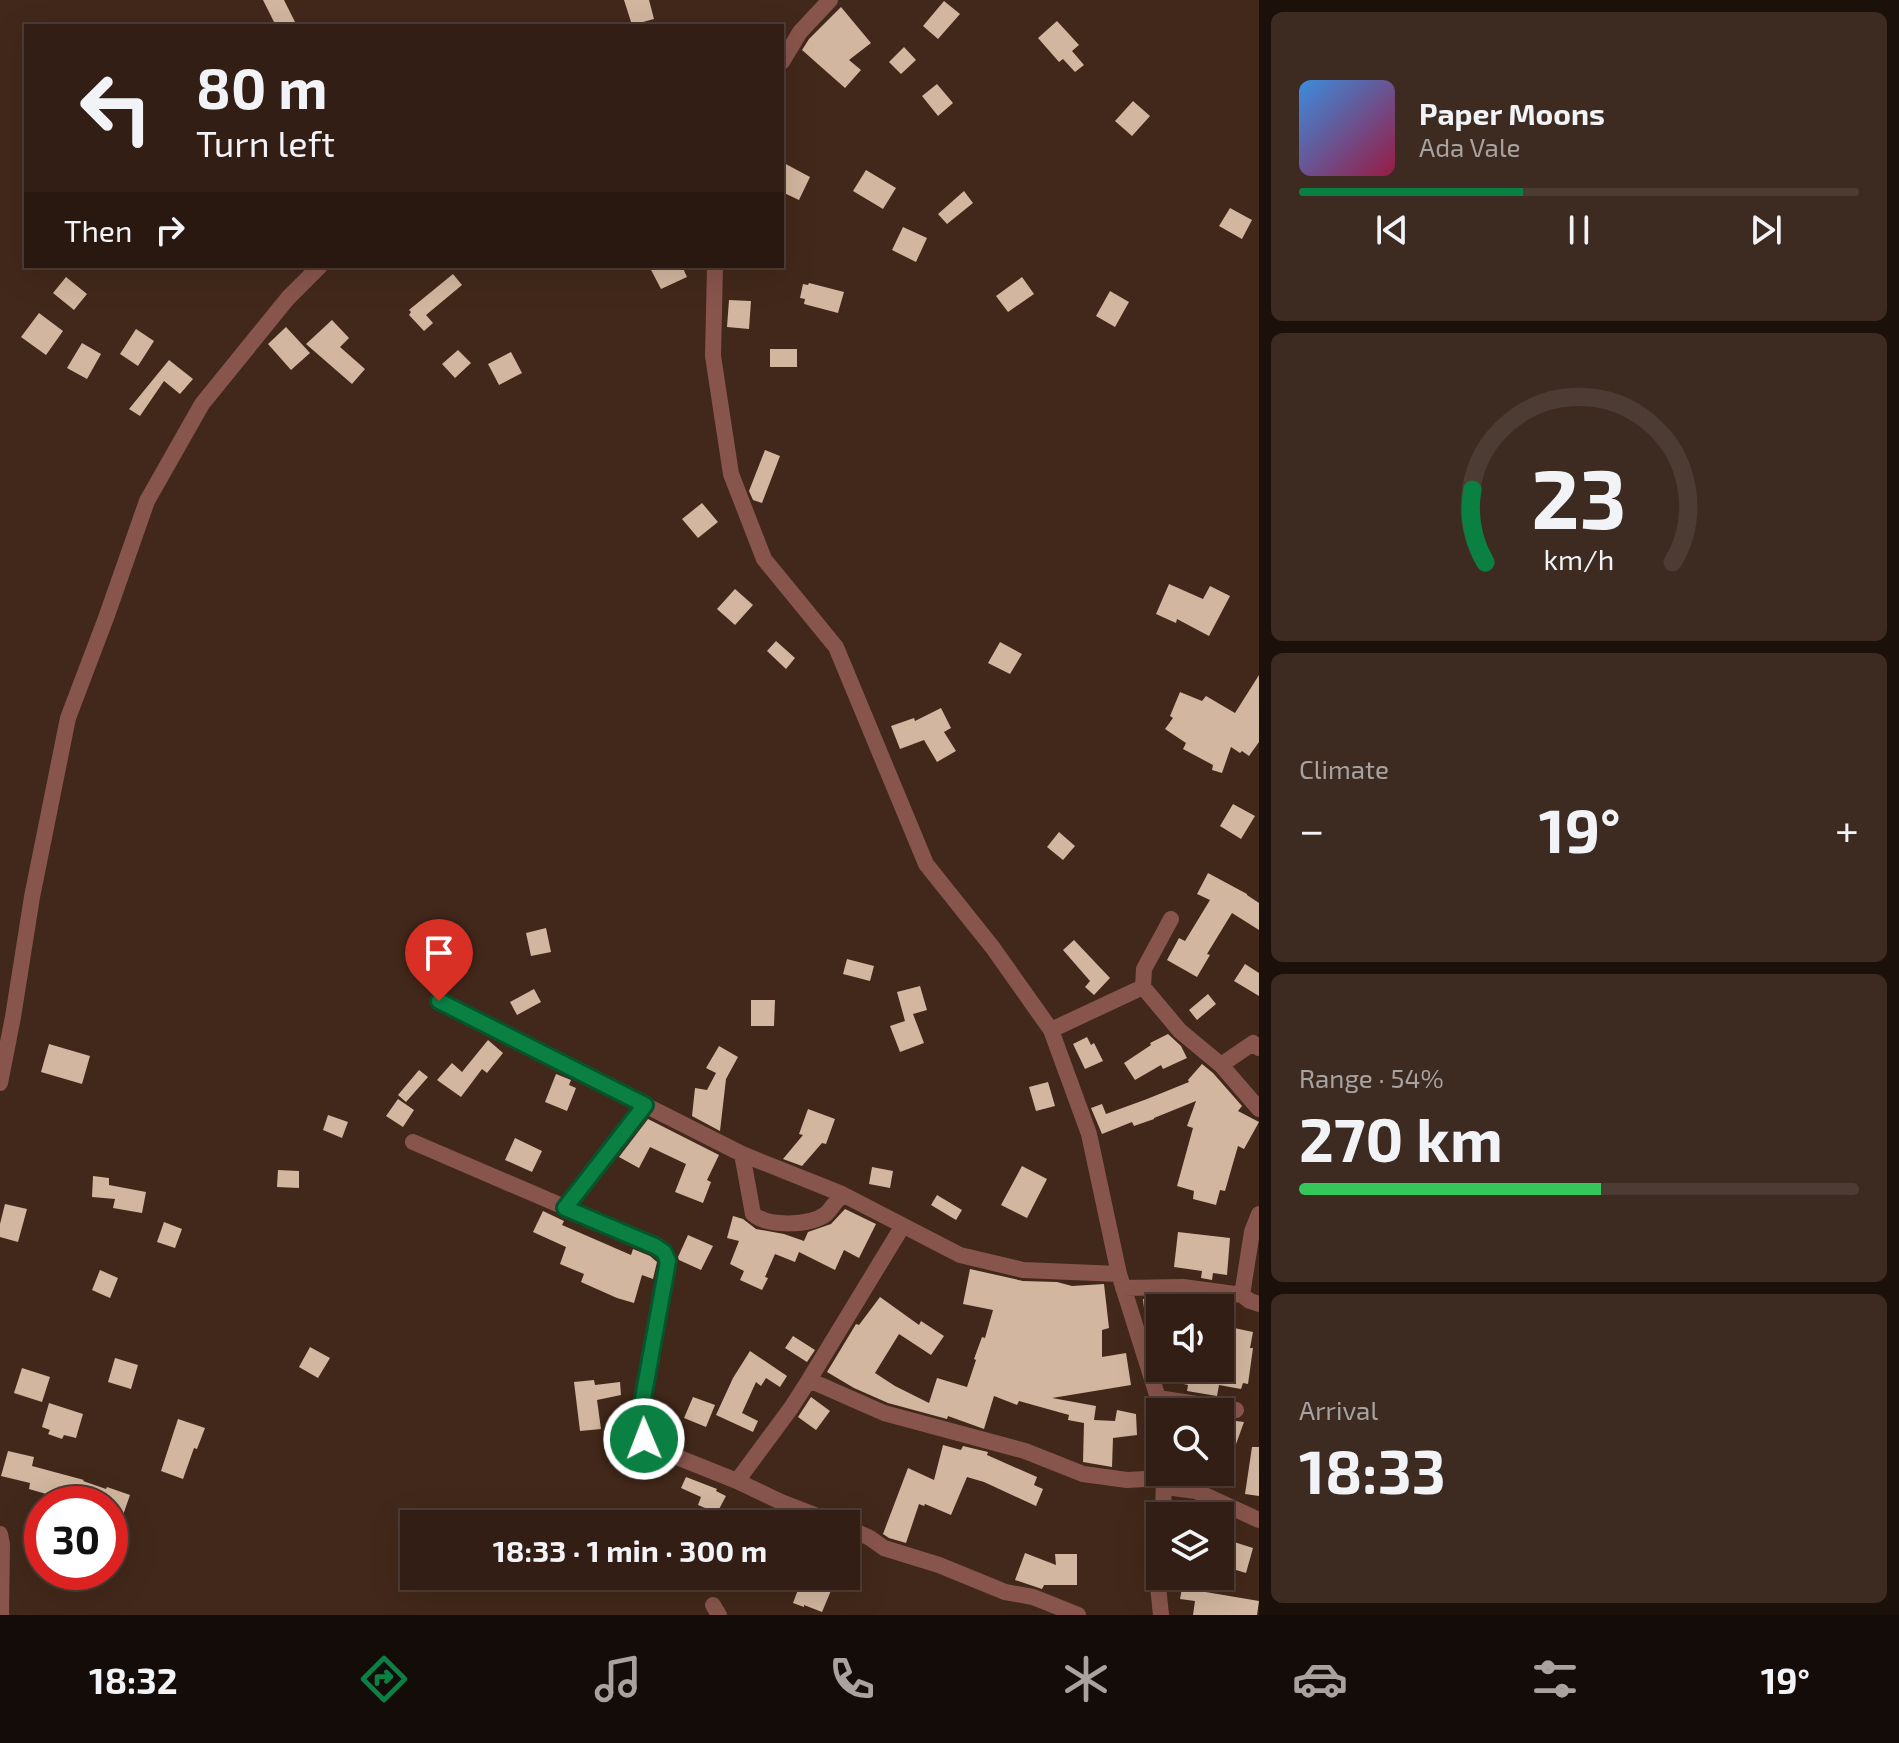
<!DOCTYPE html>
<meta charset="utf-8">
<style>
:root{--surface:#321e14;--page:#3d2b22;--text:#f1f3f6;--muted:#a8a2a0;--line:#4d3c34;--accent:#0b8043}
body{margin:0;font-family:"Exo 2",sans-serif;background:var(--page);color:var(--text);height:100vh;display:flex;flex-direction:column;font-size:30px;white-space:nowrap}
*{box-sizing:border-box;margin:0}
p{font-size:26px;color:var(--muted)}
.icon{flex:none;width:44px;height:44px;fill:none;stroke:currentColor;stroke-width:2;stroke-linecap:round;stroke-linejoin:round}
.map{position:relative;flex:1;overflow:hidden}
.sheet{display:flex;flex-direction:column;gap:12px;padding:12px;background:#1c100b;width:640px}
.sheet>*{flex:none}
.banner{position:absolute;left:24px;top:24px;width:760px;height:244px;border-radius:0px;box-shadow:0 8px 32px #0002,0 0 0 2px var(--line);background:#321e14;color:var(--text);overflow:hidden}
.controls{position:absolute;left:1146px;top:1294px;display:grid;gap:16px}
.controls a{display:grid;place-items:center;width:88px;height:88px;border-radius:0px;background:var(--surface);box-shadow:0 8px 32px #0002,0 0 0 2px var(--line);font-size:40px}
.speed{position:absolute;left:24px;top:1486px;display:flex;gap:16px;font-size:40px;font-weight:700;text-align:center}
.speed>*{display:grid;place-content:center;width:104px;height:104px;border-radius:50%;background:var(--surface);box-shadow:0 8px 32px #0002,0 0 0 2px var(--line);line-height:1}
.speed .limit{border:12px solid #d22;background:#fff;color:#111}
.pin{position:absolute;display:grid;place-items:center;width:68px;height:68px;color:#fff;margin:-82px -34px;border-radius:50% 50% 50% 0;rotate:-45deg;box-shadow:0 0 8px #0007}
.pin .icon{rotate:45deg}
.me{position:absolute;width:88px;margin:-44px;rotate:359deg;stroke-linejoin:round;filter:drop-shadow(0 0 6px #0008)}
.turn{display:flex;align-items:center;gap:28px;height:168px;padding:0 40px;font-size:36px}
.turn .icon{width:104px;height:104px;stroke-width:2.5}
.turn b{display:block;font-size:56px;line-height:68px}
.then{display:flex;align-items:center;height:76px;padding:0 40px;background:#0003;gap:16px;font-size:30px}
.big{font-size:60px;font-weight:700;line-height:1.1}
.sheet .widget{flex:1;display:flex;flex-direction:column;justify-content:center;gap:12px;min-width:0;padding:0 28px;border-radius:12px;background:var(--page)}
.sheet .dial{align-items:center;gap:0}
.dial svg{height:208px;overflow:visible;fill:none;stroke:var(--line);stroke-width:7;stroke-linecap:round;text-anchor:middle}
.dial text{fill:var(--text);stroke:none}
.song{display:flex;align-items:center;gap:24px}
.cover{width:96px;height:96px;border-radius:12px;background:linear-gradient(135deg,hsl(210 70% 55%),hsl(340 70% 35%))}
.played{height:8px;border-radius:4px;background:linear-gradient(90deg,var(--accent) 40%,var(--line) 40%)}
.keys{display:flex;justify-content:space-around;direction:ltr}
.heat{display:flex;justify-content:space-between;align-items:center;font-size:44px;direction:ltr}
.charge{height:12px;border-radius:6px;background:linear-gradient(90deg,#34c759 54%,var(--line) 0)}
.trip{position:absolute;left:400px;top:1510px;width:460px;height:80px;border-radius:0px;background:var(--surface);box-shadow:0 8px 32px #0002,0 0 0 2px var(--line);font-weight:700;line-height:80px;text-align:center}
.dock{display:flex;height:128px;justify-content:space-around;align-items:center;background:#140c08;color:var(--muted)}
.dock .icon{width:56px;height:56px}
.dock .on{color:var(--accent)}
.dock b{font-size:36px;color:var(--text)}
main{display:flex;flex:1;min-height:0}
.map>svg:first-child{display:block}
.building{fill:#d2b69f}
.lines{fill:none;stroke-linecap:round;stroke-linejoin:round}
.minor{stroke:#88554c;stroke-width:16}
.route-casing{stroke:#07532c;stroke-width:20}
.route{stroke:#0b8043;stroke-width:14}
</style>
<main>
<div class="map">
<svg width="1259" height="1615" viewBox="0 0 1259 1615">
<rect width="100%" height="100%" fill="#42281a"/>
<path class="building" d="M263,0H284L297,26H276Z
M624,0H649L654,19L632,25Z
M944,1L960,14L938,39L923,26Z
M841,7L871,43L849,60L861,70L845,88L802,50L809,39Z
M1057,21L1079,45L1072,51L1084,65L1075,72L1063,59L1059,62L1038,38Z
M904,47L916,60L901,74L889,62Z
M937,84L953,103L938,116L922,96Z
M1133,101L1150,116L1132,136L1115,121Z
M782,162L810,177L799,200L782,192Z
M866,170L896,188L883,209L853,191Z
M964,191L973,203L947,224L938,214Z
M1230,208L1252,220L1242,239L1219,226Z
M903,227L927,238L916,262L892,250Z
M649,266H682L687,277L661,289Z
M453,274L462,285L426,315L433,323L424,331L409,315L411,312L409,310Z
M66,277L87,294L74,310L53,293Z
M1022,277L1034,294L1008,312L996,296Z
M809,283L844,292L838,313L804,304L805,299L800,298L803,284L808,285Z
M1110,291L1129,302L1115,327L1096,316Z
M729,300L751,301L749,329L727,327Z
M39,313L63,331L46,355L21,337Z
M332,320L349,338L340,347L365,369L352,384L306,344Z
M286,327L310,353L291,370L268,344Z
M136,329L154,341L138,366L120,354Z
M82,343L101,354L87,379L67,368Z
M770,349H797V367H770Z
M458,350L471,363L455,378L442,364Z
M511,352L522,373L499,385L488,364Z
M169,360L193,379L180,394L164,381L140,416L129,409Z
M765,450L780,456L762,503L753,500L749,491Z
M702,503L718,522L698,538L682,519Z
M1169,584L1203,599L1210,586L1230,596L1209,636L1177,619L1176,623L1156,614Z
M735,589L753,605L735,625L717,609Z
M776,641L795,658L786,669L767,651Z
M1000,642L1022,654L1010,674L988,663Z
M1259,675V742L1249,756L1242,751L1240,753L1231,747L1222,773L1212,770L1213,765L1183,749L1186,743L1165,729L1173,718L1170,716L1180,692L1202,701L1206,696L1235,713Z
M941,708L951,728L944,732L956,751L937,762L924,740L900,749L891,726L914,718L915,721Z
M1233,804L1255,816L1241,839L1220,826Z
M1059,832L1075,846L1063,860L1047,847Z
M1208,873L1247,894V895L1259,903V930L1232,913L1207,954L1210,955L1197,977L1167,960L1179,938L1185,941L1210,900L1197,894Z
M546,928L551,952L531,956L526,933Z
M1074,940L1110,978L1094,995L1085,987L1090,981L1063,950Z
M847,959L874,966L870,981L843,974Z
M1245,964L1259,973V996L1234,981Z
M920,986L927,1010L913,1014L924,1043L900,1052L890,1026L905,1021L897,992Z
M534,989L541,1002L517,1015L510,1002Z
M1208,994L1216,1004L1197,1020L1189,1010Z
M751,1000H775L774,1026H751Z
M1168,1034L1181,1046L1187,1058L1163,1069L1161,1065L1135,1080L1124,1063L1151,1045L1150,1043Z
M1087,1037L1091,1045L1094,1043L1103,1061L1085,1069L1073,1044Z
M488,1040L503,1053L487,1073L482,1069L461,1097L437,1080L452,1063L462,1072Z
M49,1044L90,1056L82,1084L41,1072Z
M719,1046L738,1057L726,1079L720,1131L692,1116L695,1088L707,1090L716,1073L706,1068Z
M1202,1064L1213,1073L1242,1106L1238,1111L1259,1122L1244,1149L1238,1146L1225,1191L1220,1190L1216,1205L1193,1199L1194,1191L1177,1186L1193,1128L1187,1126L1196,1101L1154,1118V1119L1134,1126L1132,1122L1102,1134L1091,1108L1102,1104L1106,1114L1147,1099L1189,1082L1188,1080Z
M419,1070L428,1077L406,1102L398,1095Z
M556,1074L571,1080L569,1085L576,1088L567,1111L545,1102Z
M1048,1082L1055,1106L1036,1111L1029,1087Z
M398,1099L414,1110L403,1127L386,1116Z
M808,1109L835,1119L826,1144L822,1143L802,1166L783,1159L803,1135L799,1134Z
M328,1115L348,1122L342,1138L323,1130Z
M648,1119L719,1155L707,1180L711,1182L703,1203L675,1192L686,1164L650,1147L639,1168L619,1157Z
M515,1138L542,1151L532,1172L505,1160Z
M1022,1166L1047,1179L1027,1218L1001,1205Z
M872,1167L893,1171L890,1188L869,1184Z
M278,1170L299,1171V1188L277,1187Z
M93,1176L109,1178V1185L146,1192L142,1213L113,1208L115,1199L92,1197Z
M937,1195L962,1210L956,1220L931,1205Z
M5,1204L27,1209L18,1242L0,1237V1224Z
M845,1209L876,1224L859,1258L844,1250L835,1270L799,1252L795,1262L775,1254L765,1277L768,1278L762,1290L740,1280L744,1271L730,1264L739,1241L727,1238L733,1216L743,1219L756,1229L784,1234L804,1241L808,1232L831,1224Z
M543,1211L564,1221L562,1225L631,1255L633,1249L650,1256L657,1262L653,1279L642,1275L634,1303L617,1298L581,1282L584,1274L560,1264L566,1247L533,1232Z
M164,1222L182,1229L175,1248L157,1242Z
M1178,1232L1230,1238L1227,1275L1213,1273L1212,1280L1201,1278L1202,1271L1174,1267Z
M688,1235L713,1246L701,1270L679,1260L678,1257Z
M970,1269L1023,1281L1057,1282L1072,1286L1104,1284L1109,1328L1102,1330V1357L1126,1353L1131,1385L1052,1398L1096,1406L1094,1420L1115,1421L1117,1410L1136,1414L1137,1435L1113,1438L1112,1467L1083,1462L1084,1423L1068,1420L1069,1415L1019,1401L1017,1405L994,1396L984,1429L948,1416L947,1419L888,1403L854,1388L827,1372L856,1324L859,1325L880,1297L919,1325L921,1321L944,1336L931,1355L899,1334L875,1373L895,1386L929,1403L937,1378L967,1387L976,1360L974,1359L982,1337L985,1338L993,1310L963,1304Z
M100,1270L118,1278L110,1298L92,1290Z
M1182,1298L1210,1302L1209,1308H1144L1143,1299Z
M1220,1325L1253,1332L1250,1348H1253L1248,1384L1243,1383L1241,1389L1219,1385L1217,1396L1187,1391L1188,1385L1179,1383L1181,1370H1183L1184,1368H1220Z
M793,1336L815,1350L807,1362L785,1348Z
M310,1347L330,1358L318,1378L299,1367Z
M750,1351L787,1376L780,1387L766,1378L761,1386L756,1382L742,1413L758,1421L753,1432L716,1415L733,1378Z
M115,1358L138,1365L131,1389L108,1382Z
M22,1368L50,1377L42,1402L14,1393Z
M594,1380L595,1385L620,1382L621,1395L597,1400L601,1429L580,1431L574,1382Z
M693,1397L715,1405L706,1427L684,1418Z
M811,1397L830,1411L816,1430L798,1417Z
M49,1403L83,1414L76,1438L64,1435L62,1439L48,1434L50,1430L42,1427Z
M178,1419L205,1428L197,1449L194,1448L183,1479L161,1471Z
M1220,1419L1244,1422L1221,1486L1188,1474V1472H1220Z
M943,1445L961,1450L963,1446L988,1452L987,1455L1037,1477L1034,1485L1043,1489L1036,1506L984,1482L967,1477L951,1515L925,1504L924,1506L919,1504L906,1543L889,1538L883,1534L908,1468L934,1480Z
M1252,1447H1259V1496L1245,1494Z
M8,1451L34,1457L32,1466L84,1480L83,1481L106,1489L107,1487L130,1495L122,1518L110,1514V1504H81L29,1489L30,1483L1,1476Z
M686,1477L717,1489L716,1491L726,1496L717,1513L698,1505L701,1497L681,1488Z
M1186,1501L1193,1502L1236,1521L1220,1555V1516H1179Z
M1234,1542L1253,1548L1246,1573L1226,1567Z
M1025,1553L1056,1565L1055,1554H1077V1585H1044L1042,1589L1015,1580Z
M823,1577L835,1581L822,1612L804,1605V1607L793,1603L802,1579L820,1586Z
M1182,1588L1259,1601L1257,1615H1193L1195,1601L1180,1599Z"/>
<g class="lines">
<path class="minor" d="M782,62L800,32L830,0
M715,266L713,356L731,474L764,559L836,647L926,864L993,948L1051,1030L1089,1134L1119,1274L1158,1398V1435L1160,1449
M1171,919L1144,969L1143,987L1180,1031L1221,1065L1259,1109
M439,1001L742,1154L842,1194L960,1255L1023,1270L1119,1274
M1051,1030L1143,987
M1221,1065L1253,1043L1259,1048
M0,1083L13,1017L32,897L68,718L106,618L147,501L202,404L288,298L320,266
M413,1142L655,1246L664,1252L668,1261L638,1426L644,1439L657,1449L737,1481L791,1408L809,1380L884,1413L1025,1451L1083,1474L1127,1480L1164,1478
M742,1154L753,1214C768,1227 810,1226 826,1214C832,1208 837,1200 842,1194
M565,1208L645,1105
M1259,1214L1252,1232L1242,1295L1250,1301L1259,1304
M1123,1288L1183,1287L1242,1295
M809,1380L902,1227
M1158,1398L1236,1410
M737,1481L781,1502L838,1524
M1165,1487L1196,1491L1259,1520
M1163,1516L1164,1478
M846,1527L870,1538L884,1548L939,1565L1005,1592L1033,1597L1078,1615
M0,1534L2,1544L1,1615
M1160,1563L1158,1586L1161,1615
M713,1605L719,1615"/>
</g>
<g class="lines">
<g class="route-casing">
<path id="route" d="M439,1001L645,1105L565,1208L655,1246L664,1252L668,1261L638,1426L644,1439"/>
</g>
<use href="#route" class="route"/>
</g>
</svg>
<div class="controls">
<a><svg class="icon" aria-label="sound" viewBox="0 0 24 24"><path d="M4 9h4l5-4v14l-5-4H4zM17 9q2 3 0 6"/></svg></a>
<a><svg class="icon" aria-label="search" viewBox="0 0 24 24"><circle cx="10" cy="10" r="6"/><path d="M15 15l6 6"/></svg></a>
<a><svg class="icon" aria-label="layers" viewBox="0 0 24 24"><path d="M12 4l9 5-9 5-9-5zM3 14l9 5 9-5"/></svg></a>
</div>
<div class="speed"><div class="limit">30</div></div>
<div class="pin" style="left:439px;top:1001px;background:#d93025"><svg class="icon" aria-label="arrive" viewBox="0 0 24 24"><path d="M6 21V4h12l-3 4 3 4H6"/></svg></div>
<svg class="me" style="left:644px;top:1439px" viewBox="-20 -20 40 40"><circle r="17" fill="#0b8043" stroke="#fff" stroke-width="3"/><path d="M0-11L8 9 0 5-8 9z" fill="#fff"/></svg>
<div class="trip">18:33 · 1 min · 300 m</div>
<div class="banner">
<div class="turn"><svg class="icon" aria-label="left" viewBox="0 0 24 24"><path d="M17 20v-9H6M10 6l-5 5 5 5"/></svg><div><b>80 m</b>Turn left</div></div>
<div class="then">Then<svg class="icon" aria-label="right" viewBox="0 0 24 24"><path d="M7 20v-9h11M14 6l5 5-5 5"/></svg></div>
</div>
</div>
<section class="sheet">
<div class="widget">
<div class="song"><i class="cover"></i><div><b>Paper Moons</b><p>Ada Vale</p></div></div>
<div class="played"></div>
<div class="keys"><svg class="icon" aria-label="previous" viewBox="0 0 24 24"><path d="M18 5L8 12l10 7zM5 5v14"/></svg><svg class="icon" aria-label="pause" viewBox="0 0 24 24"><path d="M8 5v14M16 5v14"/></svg><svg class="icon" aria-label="next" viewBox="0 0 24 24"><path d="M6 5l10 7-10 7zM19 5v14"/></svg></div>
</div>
<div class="widget dial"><svg viewBox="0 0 100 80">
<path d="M14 69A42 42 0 1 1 86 69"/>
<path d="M14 69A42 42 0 0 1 9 41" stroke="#0b8043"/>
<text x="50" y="56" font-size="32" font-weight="700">23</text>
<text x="50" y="72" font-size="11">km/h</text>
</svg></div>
<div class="widget"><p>Climate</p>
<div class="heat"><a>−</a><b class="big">19°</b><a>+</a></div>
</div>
<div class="widget"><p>Range · 54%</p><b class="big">270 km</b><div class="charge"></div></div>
<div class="widget"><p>Arrival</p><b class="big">18:33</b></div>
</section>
</main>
<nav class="dock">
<b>18:32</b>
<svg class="icon on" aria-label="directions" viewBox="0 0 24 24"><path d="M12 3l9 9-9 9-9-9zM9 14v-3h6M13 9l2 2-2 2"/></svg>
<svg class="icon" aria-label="music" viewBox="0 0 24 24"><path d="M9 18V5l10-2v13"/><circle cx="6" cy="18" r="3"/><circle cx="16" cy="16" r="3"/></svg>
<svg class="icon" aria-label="phone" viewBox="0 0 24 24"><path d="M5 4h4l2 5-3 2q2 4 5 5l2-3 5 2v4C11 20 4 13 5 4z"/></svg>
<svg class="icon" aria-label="climate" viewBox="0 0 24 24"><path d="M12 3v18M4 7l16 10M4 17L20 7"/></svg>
<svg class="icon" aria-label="car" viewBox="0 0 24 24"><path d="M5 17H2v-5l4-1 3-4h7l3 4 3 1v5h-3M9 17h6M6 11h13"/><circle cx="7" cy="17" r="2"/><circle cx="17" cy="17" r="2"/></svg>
<svg class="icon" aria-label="filters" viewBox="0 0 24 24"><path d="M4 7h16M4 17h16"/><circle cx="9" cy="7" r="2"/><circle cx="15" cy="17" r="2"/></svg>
<b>19°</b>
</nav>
